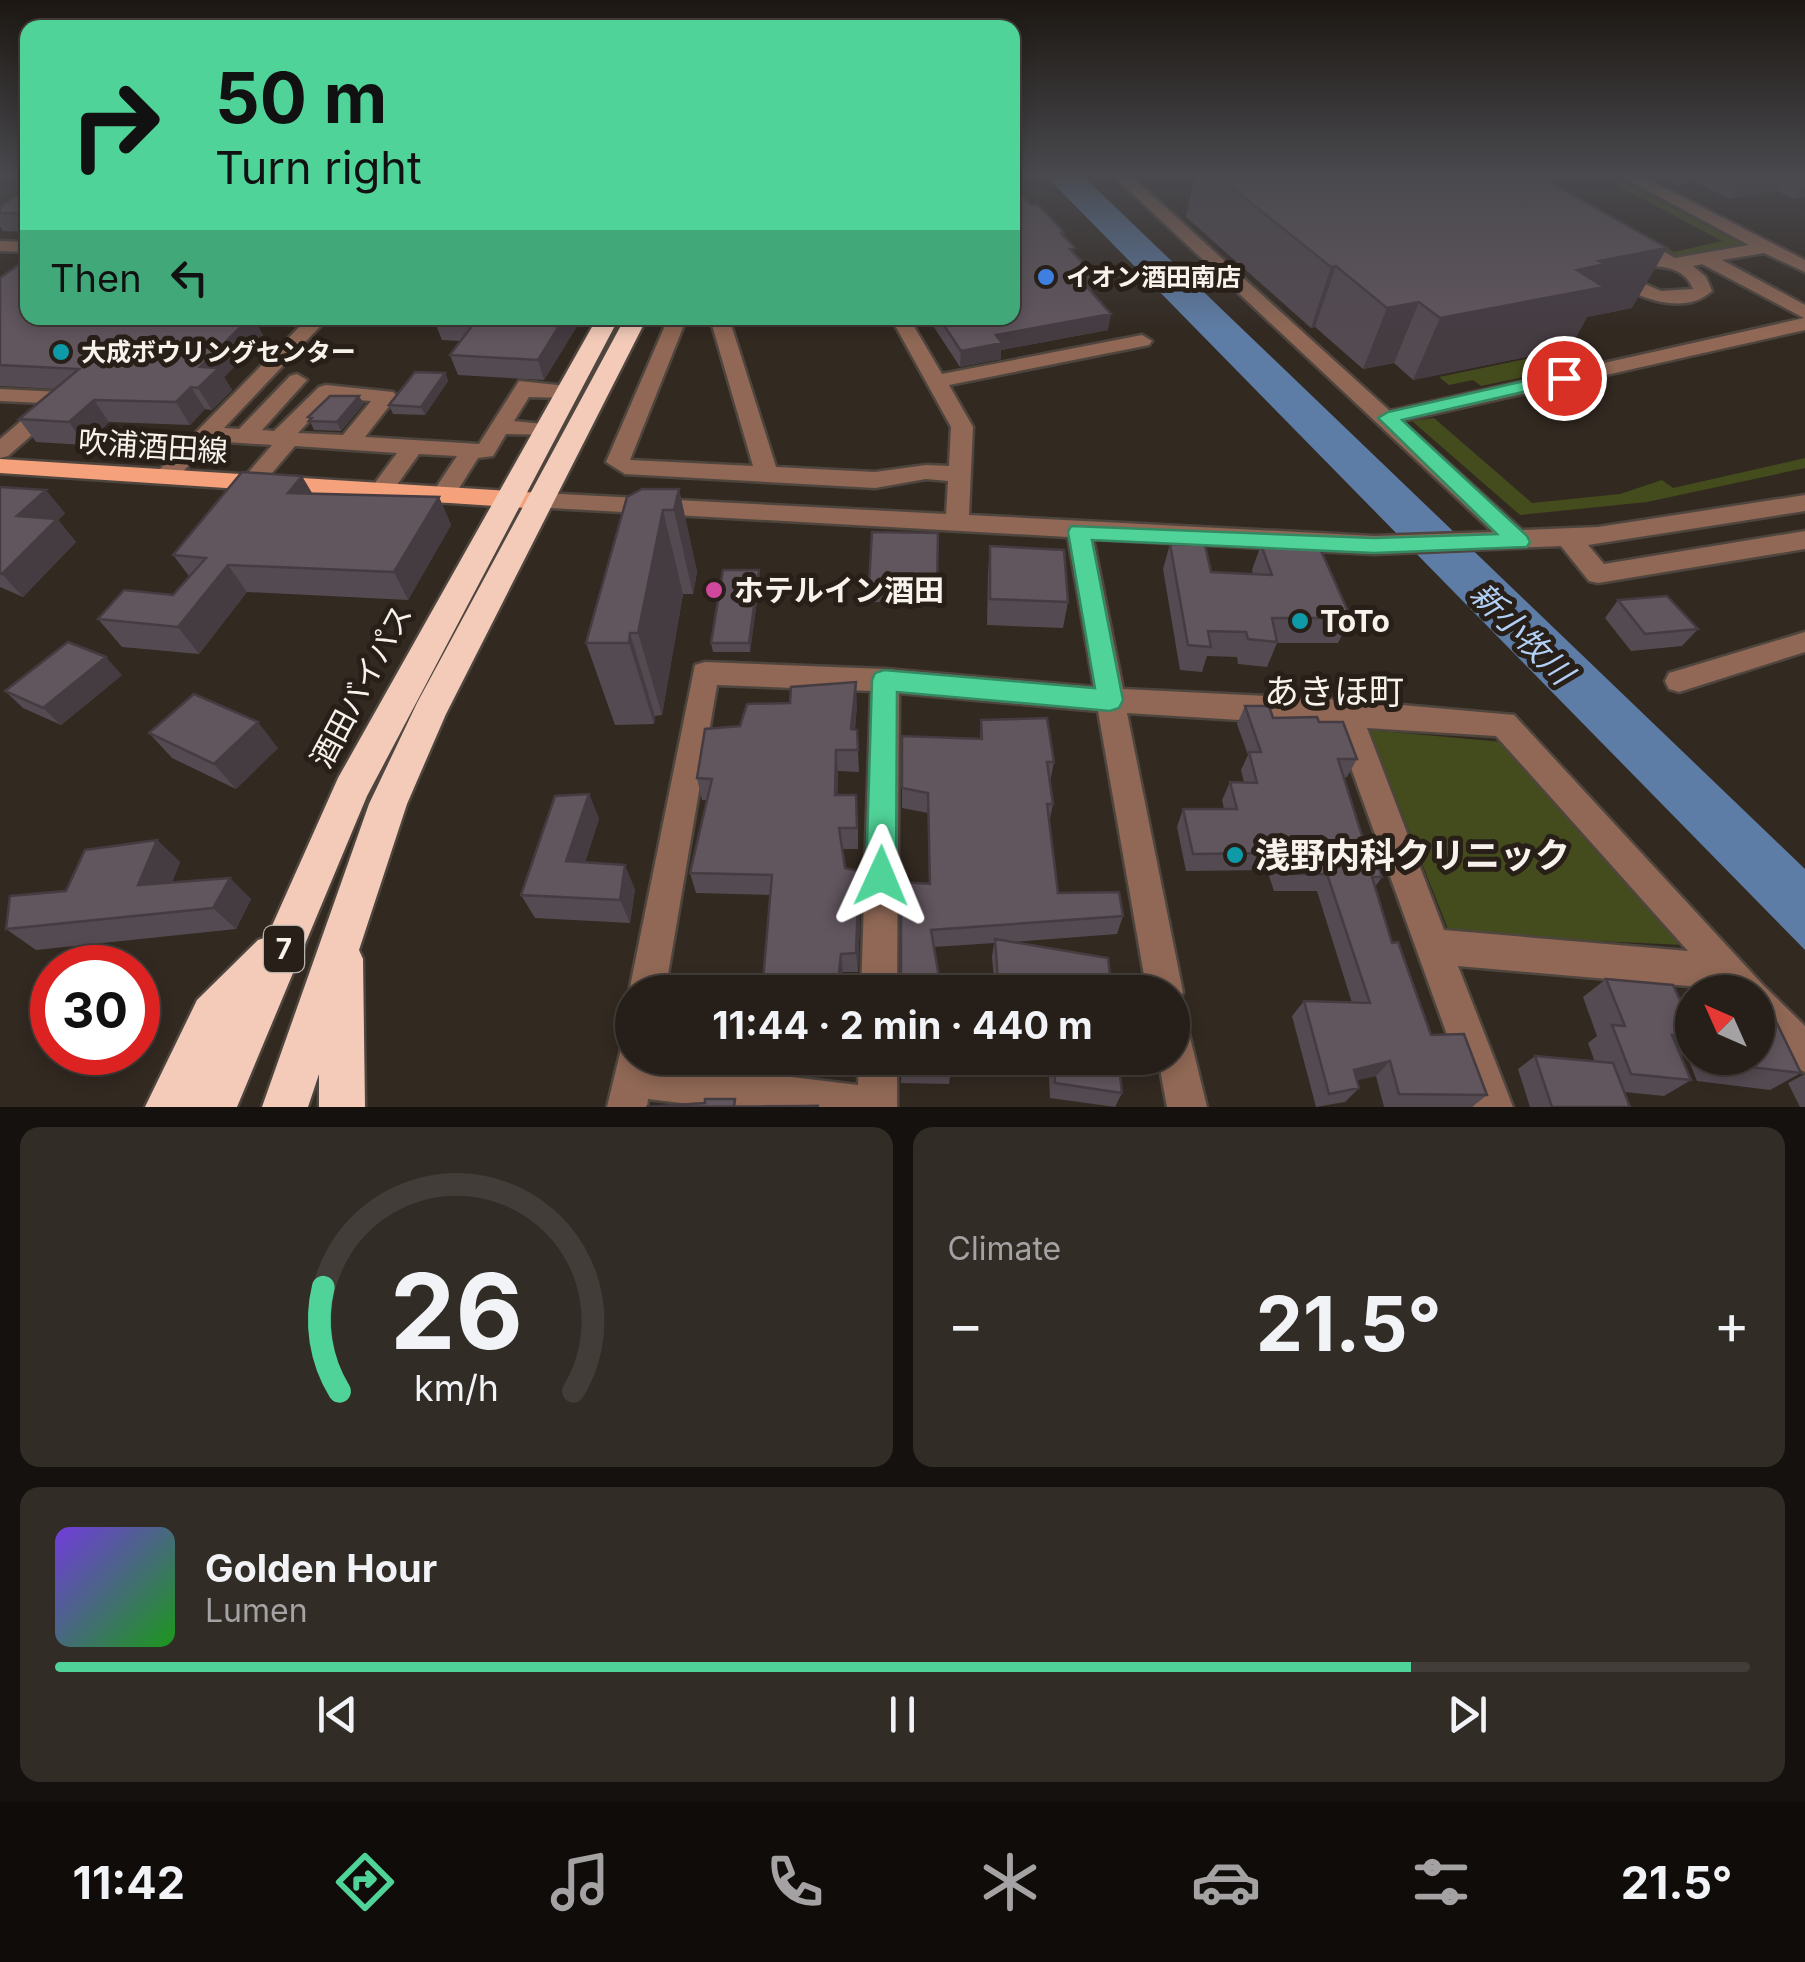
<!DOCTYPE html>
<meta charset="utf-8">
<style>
:root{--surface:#261f19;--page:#322c26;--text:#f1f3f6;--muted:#a4a2a2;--line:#423d38;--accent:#50d398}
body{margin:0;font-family:Inter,"Noto Sans JP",sans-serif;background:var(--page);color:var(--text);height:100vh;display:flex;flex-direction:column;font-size:38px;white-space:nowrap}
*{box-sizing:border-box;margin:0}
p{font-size:32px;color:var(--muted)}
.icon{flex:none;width:55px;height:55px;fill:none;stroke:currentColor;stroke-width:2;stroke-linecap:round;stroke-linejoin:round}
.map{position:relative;height:1107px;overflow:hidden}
.details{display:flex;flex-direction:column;gap:20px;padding:20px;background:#15110e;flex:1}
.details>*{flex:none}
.top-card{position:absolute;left:20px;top:20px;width:1000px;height:305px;border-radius:20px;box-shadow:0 5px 15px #0003,0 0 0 2px var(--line);background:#50d398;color:#111;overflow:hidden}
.needle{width:65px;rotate:315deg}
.fabs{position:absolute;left:1675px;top:975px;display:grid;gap:20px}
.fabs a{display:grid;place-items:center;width:100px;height:100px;border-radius:50%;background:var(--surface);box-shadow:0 5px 15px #0003,0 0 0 2px var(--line);font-size:50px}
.speed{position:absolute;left:30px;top:945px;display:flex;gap:20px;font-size:50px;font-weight:700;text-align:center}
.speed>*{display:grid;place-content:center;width:130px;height:130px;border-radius:50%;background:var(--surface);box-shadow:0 5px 15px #0003,0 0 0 2px var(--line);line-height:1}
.speed .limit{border:15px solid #d22;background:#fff;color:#111}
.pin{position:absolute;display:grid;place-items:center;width:85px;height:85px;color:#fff;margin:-42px;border:5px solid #fff;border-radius:50%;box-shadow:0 2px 10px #0007}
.me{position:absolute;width:110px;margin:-55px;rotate:1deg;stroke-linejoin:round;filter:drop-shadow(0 0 8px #0008)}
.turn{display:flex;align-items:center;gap:35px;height:210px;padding:0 30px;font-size:45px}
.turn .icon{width:130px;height:130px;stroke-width:2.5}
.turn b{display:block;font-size:70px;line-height:85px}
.then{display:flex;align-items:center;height:95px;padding:0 30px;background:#0003;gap:20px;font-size:38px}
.big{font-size:75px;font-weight:700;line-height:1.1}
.details .widget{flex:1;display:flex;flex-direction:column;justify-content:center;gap:15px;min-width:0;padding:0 35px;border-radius:20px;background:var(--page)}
.details .dial{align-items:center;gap:0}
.dial svg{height:260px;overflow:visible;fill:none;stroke:var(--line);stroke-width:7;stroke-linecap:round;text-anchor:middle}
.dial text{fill:var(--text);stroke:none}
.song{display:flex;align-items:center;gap:30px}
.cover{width:120px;height:120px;border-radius:15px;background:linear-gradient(135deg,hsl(260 70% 55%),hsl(120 70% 35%))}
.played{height:10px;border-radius:5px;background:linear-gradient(90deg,var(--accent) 80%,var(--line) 80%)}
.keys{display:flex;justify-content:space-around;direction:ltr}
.heat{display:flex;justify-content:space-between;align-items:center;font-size:55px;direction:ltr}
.details .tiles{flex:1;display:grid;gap:20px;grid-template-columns:1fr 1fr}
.widget:last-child{grid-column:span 2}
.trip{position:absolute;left:615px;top:975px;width:575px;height:100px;border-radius:50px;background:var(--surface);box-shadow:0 5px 15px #0003,0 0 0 2px var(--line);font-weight:700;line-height:100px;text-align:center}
.menu{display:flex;height:160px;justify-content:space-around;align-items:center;background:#0f0c0a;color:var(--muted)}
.menu .icon{width:70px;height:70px}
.menu .on{color:var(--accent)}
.menu b{font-size:45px;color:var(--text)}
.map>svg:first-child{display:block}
.green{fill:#444c1d}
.water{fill:#5e7da6}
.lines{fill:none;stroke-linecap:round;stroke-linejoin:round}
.minor-casing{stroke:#4e453e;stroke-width:5}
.major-casing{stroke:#4e453e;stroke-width:5}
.highway-casing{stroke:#4e453e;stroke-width:5}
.minor{fill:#906855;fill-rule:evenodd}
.major{fill:#f5a27c;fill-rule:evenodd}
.highway{fill:#f4cbb9;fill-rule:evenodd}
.wall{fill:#544a51;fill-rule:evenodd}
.shaded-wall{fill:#453c42}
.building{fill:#62565e;stroke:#453c42;stroke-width:2.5}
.route{fill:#50d398;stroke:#348963;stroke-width:2.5}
.shop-dot{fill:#3f7fe0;stroke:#282018;stroke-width:4}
.culture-dot{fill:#0f9aa8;stroke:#282018;stroke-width:4}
.hotel-dot{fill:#d1479c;stroke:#282018;stroke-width:4}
.labels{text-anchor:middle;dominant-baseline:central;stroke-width:10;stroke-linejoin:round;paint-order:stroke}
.far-poi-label{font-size:25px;font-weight:bold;fill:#f8f2ed;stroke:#282018;text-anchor:start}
.shield{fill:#282018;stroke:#bab3ad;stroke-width:2.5}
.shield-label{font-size:28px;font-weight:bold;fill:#f8f2ed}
.street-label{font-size:30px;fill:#f8f2ed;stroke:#282018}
.poi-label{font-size:30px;font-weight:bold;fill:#f8f2ed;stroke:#282018;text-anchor:start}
.water-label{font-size:32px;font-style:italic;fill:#b2d0f5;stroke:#282018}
.quarter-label{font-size:35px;fill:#f8f2ed;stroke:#282018}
.near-poi-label{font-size:35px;font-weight:bold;fill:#f8f2ed;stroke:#282018;text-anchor:start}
</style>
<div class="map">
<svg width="1805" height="1107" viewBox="0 0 1805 1107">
<rect width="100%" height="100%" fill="#322921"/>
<path class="green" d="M1601,177H1615L1744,245L1683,257L1672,256L1580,204L1584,202L1674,252L1722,241Z
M1569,350L1589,363L1481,386L1473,380L1449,385L1439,377Z
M1434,418L1532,503L1620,494L1662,480L1673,488L1805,458V468L1647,502L1520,515L1412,421Z
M1369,730L1503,742L1684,945L1450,934Z"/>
<path class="water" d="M1047,177H1084L1805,869V950Z"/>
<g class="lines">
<g class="minor-casing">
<path id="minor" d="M1115,177H1132L1390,411L1804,318L1702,264L1693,266L1706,277L1712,291C1683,317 1638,297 1609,280L1606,276L1615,271L1661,291L1693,289C1682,259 1644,268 1620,264V256L1642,254L1628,246V238H1640L1675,258L1749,245L1623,177H1643L1805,260V272L1764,253L1722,260L1805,305V330L1402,421L1522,530L1598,527L1805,495V511L1588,545L1604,564L1805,531V549L1598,583L1589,581L1561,546L1374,554L1093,539L1123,689L1346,700L1514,715L1764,986L1805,1026V1072L1792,1066L1758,1029V992L1458,966L1513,1107H1473L1336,726L1127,713L1183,992L1178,1005L1172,1007V992H1147L1098,711L899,693L897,992H861L871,691L717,685L665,992H632V1001L629,992L695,665L705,662L885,669L1094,687L1068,537L533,507L529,501L533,495L541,493L946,514L948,481L926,479L875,488L625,474L606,462L667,321H681L684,325L630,460L753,466L710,318H729L776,467L875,472L926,465L949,466L951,427L891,318H909L942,374L1142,335L1152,341L1149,345L949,385L973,427L969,515L1374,536L1493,532ZM1367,728L1496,736L1688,951L1444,930Z
M0,241L28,242V252L0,251Z
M308,318H328L224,428L239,429L290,376L297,374L307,380L262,430L274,431L319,387L326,385L393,392L397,396L365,437L479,444L519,381L567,386L577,392L567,398L529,397L514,421L553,425L556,430L553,435L506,434L493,456L478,458L451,501L443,503L431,495L457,456L419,454L389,496L381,499L369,491L397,453L295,446L260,487L252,490L240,482L272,445L212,441L173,482H157L153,477L157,472ZM331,398L371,401L343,435L298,433Z
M0,389L61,392L72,398L57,404V413L8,456L0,458V439L42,403L0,401Z
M1805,632V652L1679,692L1669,689L1665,681L1669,673Z
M1172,1012L1185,1017L1207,1107H1167L1158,1058H1172Z
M632,1040V1058L858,1085L859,1058H897V1107H714L648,1099L647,1107H607L622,1045Z"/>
</g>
<g class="major-casing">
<path id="major" d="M0,459L541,493L553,501L541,509L0,473Z"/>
</g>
<g class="highway-casing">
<path id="highway" d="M597,318H619L367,796L237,1107H145L197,1000L258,940L267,937L338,778Z
M625,318H647L446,714L407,804L359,950L363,959L365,1107H319V1074L308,1107H262L369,804L417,703Z"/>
</g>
<use href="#minor" class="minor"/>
<use href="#major" class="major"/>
<use href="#highway" class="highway"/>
</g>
<path class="wall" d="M1195,177H1541L1632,308L1587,317L1570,348L1413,380L1394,363L1363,369L1315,327L1311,328L1186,217Z
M1659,177H1805V197L1795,199L1776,191L1730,199L1696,182L1675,185Z
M28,188V232L3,231L0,226V207Z
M1031,205L1064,232V236L1074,253L1108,330L1001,350V359L960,367L928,318H1012Z
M0,278L264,337L224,377L232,390L212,410L205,409L190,425L109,422L85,445L36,442L19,419L55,389L0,386Z
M582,318L544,380L458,375L450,355L461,341L442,340L434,320Z
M445,373L448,381L425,415L393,414L389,405Z
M364,404L341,431L314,430L308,417Z
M0,487L65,513L58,520L76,542L23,597L0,587Z
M679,489L697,572L693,594H683L662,715L655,716L654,724L615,725L586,643L627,497Z
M312,494L439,497L451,525L408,600L247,592L199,654L122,647L98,619L173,595L189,576L173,555Z
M938,533L936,603L870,602L869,584Z
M1170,544L1211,572L1253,574L1252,570L1261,545L1351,618L1338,643H1277L1267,667L1238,664L1237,657L1207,656L1202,672L1180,670L1163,569Z
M990,546L1068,602L1063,628L987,625L988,573Z
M760,578L750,652H713L711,643Z
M1618,600L1698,629L1682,646L1631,651L1605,618Z
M122,675L61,725L23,708L5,691Z
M857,704L855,730H857L859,772L838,771L837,795L858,816V849H842L845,868L861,891L858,972H843L841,992H762L771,895L696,893L690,873L707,800H702L697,778L740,726Z
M1245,706L1273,718L1319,722L1357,759L1347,777L1344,778L1363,839L1382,877L1375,887L1392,943L1431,1035L1487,1095L1472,1107H1384L1376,1076L1357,1080L1359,1088L1345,1102L1316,1107L1292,1016L1304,1001L1352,1003L1317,891H1274L1267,870L1186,871L1177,827L1183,809H1224L1222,800L1230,782H1244L1241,770L1248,755L1237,724Z
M981,720L1054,762L1050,782L1053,804L1049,823L1058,893L1123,916L1117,934L1012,942L1112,992L901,975L929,884L928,813L902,808V736L980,739ZM994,943L992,957L994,981L939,977L934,947Z
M149,733L278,748L236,789L172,758Z
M589,794L599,819L585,862L635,889L630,923L535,918L521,895Z
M157,840L180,862L172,882L251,899L236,929L36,950L6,929L66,891Z
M1606,979L1679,998L1692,1000V1058H1758L1801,1073L1770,1090L1697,1081L1687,1056L1681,1055L1691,1080L1664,1096L1624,1092L1630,1107H1530L1518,1069L1535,1056L1595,1062L1588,1043L1597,1036L1583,997Z
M759,1058H800L797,1070L762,1068Z
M902,1058H998L997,1063L952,1061L949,1084L901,1083Z
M1048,1058H1118L1122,1093L1115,1107L1050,1098Z
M1805,1074V1107H1800L1788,1083Z"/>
<path class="shaded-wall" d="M1680,177H1698L1696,182L1675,185Z
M1764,177H1785L1776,191L1730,199L1741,181Z
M1805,185V197L1795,199Z
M1667,248L1632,308L1587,317L1570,348L1413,380L1440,318L1599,261Z
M1336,266L1315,327L1311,328L1331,267Z
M1094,275L1092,290L1076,293L1079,278Z
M1419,302L1394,363L1363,369L1387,308Z
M1111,314L1108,330L1001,350V359L960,367L961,351L996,335Z
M250,318H254L264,337L224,377L232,390L212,410L198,388L200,367Z
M564,318H582L544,380L538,360Z
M445,373L448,381L425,415L421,407Z
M191,387L205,409L190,425L176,402Z
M359,396L364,404L341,431L337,422Z
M94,400L109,422L85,445L69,422Z
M302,476L318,503L288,493Z
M679,489L697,572L693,594L674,510Z
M46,490L65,513L58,520L76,542L23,597L2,574L17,516Z
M439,497L451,525L408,600L394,572Z
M663,510L683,594L662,715L638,633Z
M228,565L247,592L199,654L178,627Z
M759,570L760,578L750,652L749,643Z
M630,633L655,716L654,724L629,643Z
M106,657L122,675L61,725L43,708Z
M856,682L857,704L853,751L851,729Z
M258,722L278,748L236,789L214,764Z
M836,750L838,771L837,816L835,795Z
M589,794L599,819L578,885L566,861Z
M157,840L180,862L163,906L138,885Z
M625,865L635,889L630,923L620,900Z
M859,871L861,891L858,972L856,953Z
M230,878L251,899L236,929L213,908Z
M841,954L843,972L841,992H837Z
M794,1058H800L797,1070Z
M1390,1061L1376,1076L1341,1084L1354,1070Z"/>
<path class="building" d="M1219,177H1541L1667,248L1599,261L1605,264L1577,270L1604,287L1440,318L1419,302L1387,308L1336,266L1331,267Z
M1733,177H1764L1741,181Z
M1012,184L1031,205L1037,204L1064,232L1061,233L1075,248L1070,249L1094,275L1079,278L1111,314L996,335L1002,343L961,351L939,318H1012Z
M28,188V214L0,213V207Z
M28,258V318H250L200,367L219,368L198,388L191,387L176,402L94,400L69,422L19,419L79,369L0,365V278Z
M436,318H564L538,360L450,355L475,322L434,320Z
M415,372L445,373L421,407L389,405Z
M330,396H359L337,422L309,421L312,418L308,417Z
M242,472L302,476L288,493L439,497L394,572L228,565L178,627L98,619L124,590L173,595L206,558L173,555Z
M0,487L46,490L17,516L57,519L2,574L0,573Z
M642,489H679L674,510H663L638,633H630L629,643H586L627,497Z
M872,532L938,533L937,585L869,584Z
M1170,544L1205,545L1211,572L1272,575L1261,545L1318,544L1351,618H1272L1277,642L1248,639L1246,632L1208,631L1211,647L1188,645Z
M990,546L1064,550L1068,602L990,599Z
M723,570H759L749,643H711Z
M1667,596L1698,629L1645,634L1618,600Z
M68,642L106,657L43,708L5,691Z
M856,682L851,729L857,730L858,750H836L835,795H856L857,828H839L845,868L859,871L856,953L841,954L837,992H762L772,875L690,873L712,779L697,778L705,729L740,726L747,704L790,703L791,687Z
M194,694L258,722L214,764L149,733Z
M1245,706H1269L1273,718L1317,717L1319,722H1343L1357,759H1338L1363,839H1369L1382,877H1372L1392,943L1398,942L1431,1035L1464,1034L1487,1095L1399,1094L1390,1061L1354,1070L1359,1088L1329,1094L1304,1001L1370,1003L1327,874H1283L1277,853L1193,854L1183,809H1237L1230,782L1257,783L1249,752H1261Z
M1047,718L1054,762H1047L1053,804H1047L1058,893L1119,892L1123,916L931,930L939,977L998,981L995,939L1108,958L1112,992H893L895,979L901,975V882L930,884L928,793L902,788V736L982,739L981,720Z
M589,794L566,861L625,865L620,900L521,895L555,796Z
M157,840L138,885L230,878L213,908L6,929L10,896L66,891L85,850Z
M1606,979L1673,985L1679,998L1692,1000V1037L1672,1035L1691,1080L1631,1074L1612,1025L1625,1026Z
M1758,1007L1770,1009L1801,1073L1725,1064L1722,1058H1758Z
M1535,1056L1613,1063L1630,1107H1552Z
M903,1058H952L951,1069L901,1068Z
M1054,1058H1118L1122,1093L1055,1083Z
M705,1099H735L734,1107L819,1106L646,1107L705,1103Z"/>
<linearGradient id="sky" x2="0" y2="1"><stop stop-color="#1c1712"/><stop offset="0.53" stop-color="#49494e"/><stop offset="1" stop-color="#49494e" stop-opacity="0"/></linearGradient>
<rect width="1805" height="332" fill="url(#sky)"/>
<path class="route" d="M1564,372L1574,378L1571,381L1402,420L1527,536L1530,542L1527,547L1374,553L1092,540L1123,700L1119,708L1110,711L897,692L896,876L892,886L881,890L871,886L866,876L872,680L875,673L884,670L1095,688L1068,532L1071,526L1374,538L1497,534L1378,418L1388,412Z"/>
<circle class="shop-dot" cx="1046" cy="277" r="10"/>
<g class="culture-dot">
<circle cx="61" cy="352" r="10"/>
<circle cx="1300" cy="621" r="10"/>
<circle cx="1235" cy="855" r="10"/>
</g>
<circle class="hotel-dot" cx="714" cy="590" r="10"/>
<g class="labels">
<g class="far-poi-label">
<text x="1066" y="277">イオン酒田南店</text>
<text x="81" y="352">大成ボウリングセンター</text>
</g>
<rect class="shield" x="264" y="926" width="40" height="46" rx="8"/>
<g class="shield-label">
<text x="284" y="949">7</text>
</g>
<g class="street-label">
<text transform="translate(153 446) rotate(4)">吹浦酒田線</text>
<text transform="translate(361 686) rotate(-62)">酒田バイパス</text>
</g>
<g class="poi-label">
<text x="734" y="590">ホテルイン酒田</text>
<text x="1320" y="621">ToTo</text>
</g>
<g class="water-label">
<text transform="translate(1522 633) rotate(45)">新小牧川</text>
</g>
<g class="quarter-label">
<text x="1334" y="691">あきほ町</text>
</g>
<g class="near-poi-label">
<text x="1255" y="855">浅野内科クリニック</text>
</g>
</g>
</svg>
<div class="fabs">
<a><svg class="needle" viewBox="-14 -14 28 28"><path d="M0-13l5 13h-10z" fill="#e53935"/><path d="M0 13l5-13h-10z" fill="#a4a2a2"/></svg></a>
</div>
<div class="speed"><div class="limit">30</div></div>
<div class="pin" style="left:1564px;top:378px;background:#d93025"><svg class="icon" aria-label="arrive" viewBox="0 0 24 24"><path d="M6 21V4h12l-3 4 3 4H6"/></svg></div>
<svg class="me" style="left:881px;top:876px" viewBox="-20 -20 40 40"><path d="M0-17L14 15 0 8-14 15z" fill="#50d398" stroke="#fff" stroke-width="4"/></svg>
<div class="trip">11:44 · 2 min · 440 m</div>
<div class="top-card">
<div class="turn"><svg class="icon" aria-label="right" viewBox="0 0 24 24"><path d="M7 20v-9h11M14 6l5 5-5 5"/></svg><div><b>50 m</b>Turn right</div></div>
<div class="then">Then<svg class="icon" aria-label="left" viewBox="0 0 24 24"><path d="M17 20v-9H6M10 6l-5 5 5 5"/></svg></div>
</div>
</div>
<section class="details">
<div class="tiles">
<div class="widget dial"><svg viewBox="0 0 100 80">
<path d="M14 69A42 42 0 1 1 86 69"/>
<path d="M14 69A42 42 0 0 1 9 37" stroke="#50d398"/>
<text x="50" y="56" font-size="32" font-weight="700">26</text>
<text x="50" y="72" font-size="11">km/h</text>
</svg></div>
<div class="widget"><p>Climate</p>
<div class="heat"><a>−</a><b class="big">21.5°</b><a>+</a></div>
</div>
<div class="widget">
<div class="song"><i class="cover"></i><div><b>Golden Hour</b><p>Lumen</p></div></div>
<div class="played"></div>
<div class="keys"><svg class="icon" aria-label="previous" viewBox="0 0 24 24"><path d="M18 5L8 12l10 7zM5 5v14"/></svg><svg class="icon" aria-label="pause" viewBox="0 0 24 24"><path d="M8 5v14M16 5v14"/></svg><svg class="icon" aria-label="next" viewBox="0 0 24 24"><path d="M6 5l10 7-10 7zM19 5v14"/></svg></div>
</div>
</div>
</section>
<nav class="menu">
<b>11:42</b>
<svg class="icon on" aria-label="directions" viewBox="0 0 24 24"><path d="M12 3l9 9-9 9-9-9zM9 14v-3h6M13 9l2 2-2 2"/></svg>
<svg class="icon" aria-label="music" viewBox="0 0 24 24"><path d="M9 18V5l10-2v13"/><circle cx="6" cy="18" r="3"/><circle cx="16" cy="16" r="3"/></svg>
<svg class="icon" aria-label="phone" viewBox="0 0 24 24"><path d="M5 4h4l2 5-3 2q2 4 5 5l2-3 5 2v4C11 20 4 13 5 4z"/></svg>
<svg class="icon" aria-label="climate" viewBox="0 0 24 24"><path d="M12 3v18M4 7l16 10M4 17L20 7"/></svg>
<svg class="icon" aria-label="car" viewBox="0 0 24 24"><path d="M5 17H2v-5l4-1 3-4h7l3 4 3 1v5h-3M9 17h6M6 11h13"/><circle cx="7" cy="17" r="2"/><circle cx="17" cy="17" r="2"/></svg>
<svg class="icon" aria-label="filters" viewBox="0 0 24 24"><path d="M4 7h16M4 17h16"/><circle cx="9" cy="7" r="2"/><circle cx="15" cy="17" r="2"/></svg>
<b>21.5°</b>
</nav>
